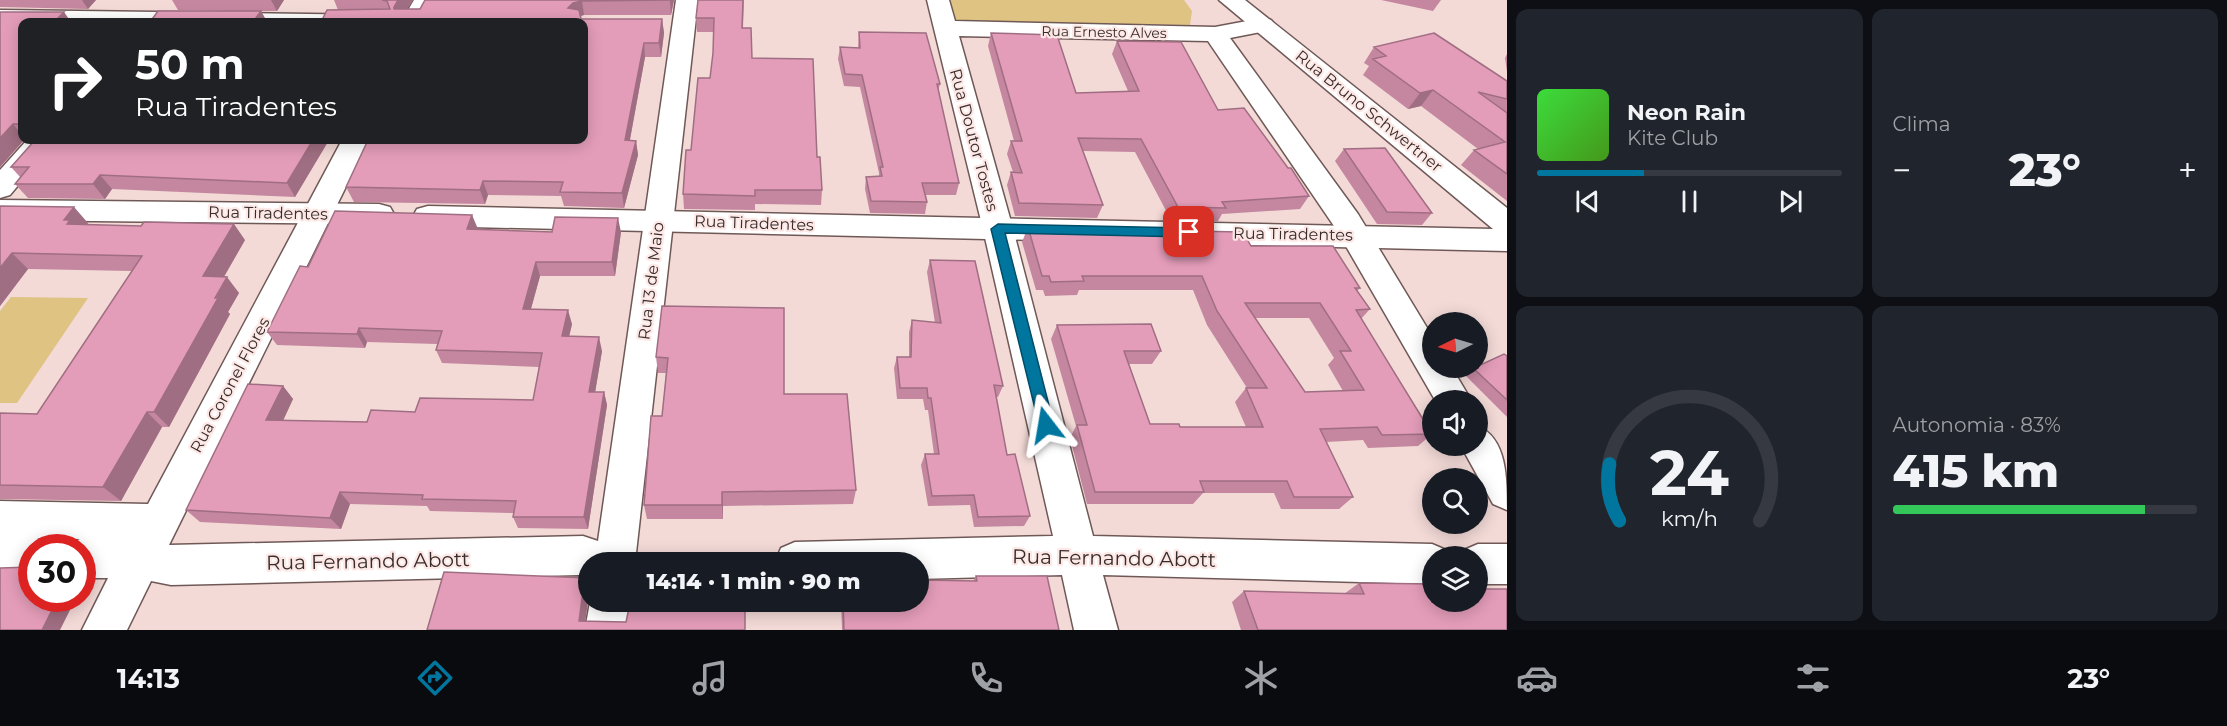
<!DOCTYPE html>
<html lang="pt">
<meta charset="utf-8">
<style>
:root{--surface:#171b24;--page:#20242c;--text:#f1f3f6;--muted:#9ea1a6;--line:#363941;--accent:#00769f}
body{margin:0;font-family:Montserrat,sans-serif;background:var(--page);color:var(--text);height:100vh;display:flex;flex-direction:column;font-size:22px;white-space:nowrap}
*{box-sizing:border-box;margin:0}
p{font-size:20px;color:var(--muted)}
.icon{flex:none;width:33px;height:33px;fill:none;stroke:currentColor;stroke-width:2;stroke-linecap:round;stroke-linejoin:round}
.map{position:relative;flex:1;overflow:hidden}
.details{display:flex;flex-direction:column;gap:9px;padding:9px;background:#0d0f14;width:720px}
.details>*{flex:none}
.hud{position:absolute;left:18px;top:18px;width:570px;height:126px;border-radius:12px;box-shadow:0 3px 15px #0003;background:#202124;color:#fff;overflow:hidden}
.needle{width:39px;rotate:265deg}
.buttons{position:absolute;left:1422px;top:312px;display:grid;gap:12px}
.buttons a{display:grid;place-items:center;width:66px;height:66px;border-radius:50%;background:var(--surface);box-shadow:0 3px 15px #0003;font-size:30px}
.speed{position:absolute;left:18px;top:534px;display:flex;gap:12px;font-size:30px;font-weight:700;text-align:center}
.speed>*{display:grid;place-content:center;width:78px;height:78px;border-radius:50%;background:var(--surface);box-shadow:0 3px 15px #0003;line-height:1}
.speed .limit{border:9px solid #d22;background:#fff;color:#111}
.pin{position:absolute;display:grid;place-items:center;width:51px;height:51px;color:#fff;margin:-26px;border-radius:12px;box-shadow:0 3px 9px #0006}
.me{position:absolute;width:66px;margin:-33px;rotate:346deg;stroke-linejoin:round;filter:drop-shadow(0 0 4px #0008)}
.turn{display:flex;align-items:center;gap:21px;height:126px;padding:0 18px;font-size:27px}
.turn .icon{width:78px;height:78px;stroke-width:2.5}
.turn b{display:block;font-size:42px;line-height:51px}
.big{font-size:45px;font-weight:800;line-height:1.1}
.details .tile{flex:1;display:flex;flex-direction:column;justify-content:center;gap:9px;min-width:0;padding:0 21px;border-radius:12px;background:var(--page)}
.details .dial{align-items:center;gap:0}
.dial svg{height:156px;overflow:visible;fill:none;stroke:var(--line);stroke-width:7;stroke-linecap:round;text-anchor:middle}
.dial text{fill:var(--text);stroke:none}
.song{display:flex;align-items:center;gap:18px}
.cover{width:72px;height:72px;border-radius:9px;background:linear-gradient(135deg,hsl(120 70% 55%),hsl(100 70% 35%))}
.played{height:6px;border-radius:3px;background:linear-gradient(90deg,var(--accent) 35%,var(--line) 35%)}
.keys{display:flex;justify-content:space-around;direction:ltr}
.heat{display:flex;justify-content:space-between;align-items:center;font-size:33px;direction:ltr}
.charge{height:9px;border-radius:4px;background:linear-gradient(90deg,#34c759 83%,var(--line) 0)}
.details .tiles{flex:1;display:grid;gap:9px;grid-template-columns:repeat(2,1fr)}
.trip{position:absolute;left:578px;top:552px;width:351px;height:60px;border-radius:30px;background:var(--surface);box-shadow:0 3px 15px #0003;font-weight:800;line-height:60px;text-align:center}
.tab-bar{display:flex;height:96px;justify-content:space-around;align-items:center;background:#090b0e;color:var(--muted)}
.tab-bar .icon{width:42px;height:42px}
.tab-bar .current{color:var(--accent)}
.tab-bar b{font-size:27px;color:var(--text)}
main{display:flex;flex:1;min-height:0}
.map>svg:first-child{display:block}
.green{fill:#dfc383}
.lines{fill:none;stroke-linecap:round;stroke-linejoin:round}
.street-casing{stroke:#6f5957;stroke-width:3}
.secondary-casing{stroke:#6f5957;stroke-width:3}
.street{fill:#fff;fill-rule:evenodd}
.secondary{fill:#fff;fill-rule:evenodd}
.wall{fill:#c4879f;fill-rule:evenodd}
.shaded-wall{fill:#a06e82}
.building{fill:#e49db9;stroke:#a06e82;stroke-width:1.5;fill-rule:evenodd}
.route{fill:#00769f;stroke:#004d67;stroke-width:1.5}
.labels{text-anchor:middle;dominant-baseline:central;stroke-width:4.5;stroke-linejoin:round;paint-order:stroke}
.far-street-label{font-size:14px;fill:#352c2b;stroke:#fde8e6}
.street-label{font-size:16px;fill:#352c2b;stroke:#fde8e6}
.near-street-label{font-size:20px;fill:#352c2b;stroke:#fde8e6}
</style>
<main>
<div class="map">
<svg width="1507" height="630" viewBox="0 0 1507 630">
<rect width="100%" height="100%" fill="#f3dad7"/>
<path class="green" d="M948,0H1184L1192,11L1190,25L954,22Z
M11,297L88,298L17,403H0V311Z"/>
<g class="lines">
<g class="street-casing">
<path id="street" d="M414,0H436L423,22H401Z
M676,0H698L635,562H588V578L579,575L171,585L151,581L127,630H82L108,578H82V548H66L68,544L80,539L37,538L46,542L49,548H32V575L0,574V501L148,504L342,140H369L169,545L583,536L598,541Z
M927,0H949L955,21L1215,27L1263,18L1271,20L1275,25L1271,30L1230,38L1358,214L1432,336V368H1452L1471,400H1435L1336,229L1208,41L959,36L1013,229L1093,536L1432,544L1446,550L1449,556H1432V584L1103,575L1118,630H1074L1062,575L918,579V562H775L781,548L795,542L1053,536L983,229Z
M0,10L382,15L390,17L394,22L0,24Z
M27,140H56L10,195L0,198V170Z
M1478,426C1507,439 1507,478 1507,510L1493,504L1461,446H1478Z
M1478,544H1507V584H1478V556H1461L1464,550Z
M590,602H632L629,630H585Z"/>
</g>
<g class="secondary-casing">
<path id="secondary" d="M1219,0H1245L1507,208V251L428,226L417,223L413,216L417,209L428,206L1493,229Z
M0,200L379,204L390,207L394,214L390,221L379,224L0,220Z"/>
</g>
<use href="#street" class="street"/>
<use href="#secondary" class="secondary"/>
</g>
<path class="wall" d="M0,0H96L88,9L0,7Z
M172,0H284L277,11H261L267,22H150L232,11L178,10Z
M334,0H413L407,9H420L425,0H674L671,15H584L581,16V19H662L664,33L661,57H645L630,140L636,141L638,155L624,208L564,206L561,196L488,195L485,204L354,202L346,187L584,22L338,10Z
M698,0H744L743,28L752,58L817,157L822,190L821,205L755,204V210L684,209L683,194L691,150L710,78L713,53L714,32H697L696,18Z
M1381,0H1441L1433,11Z
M0,12L22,22V140H24L0,167Z
M859,32L940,84L938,91L959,183L956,195H926L927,202L925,214L870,213L865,189L866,177L879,176V173L860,87L844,86L838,59L840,47L858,48Z
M991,33L1076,93L1128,91L1112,54L1117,41L1218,110L1309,196L1300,209L1222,214L1218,221L1171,220L1135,152L1083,151L1103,205L1097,218L1015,216L1007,185L1011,172H1013L1007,154L1011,141H1014L988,46Z
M1374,47L1507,81V201L1461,165L1474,150L1478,149L1421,106L1408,109L1363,75L1369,66L1364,63Z
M1507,54V72L1505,58Z
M35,140H329L295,197L112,189L105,199L28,198L15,184L20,177L11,167Z
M1344,149L1432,213L1422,225L1377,224L1335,161Z
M0,206L88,223L87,225L245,240L224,277L239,293L228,312L230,314L169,427H162L121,501L0,499V413L37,414L132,271L28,269L0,306Z
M472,215L477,230L552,232H621L615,276H540L531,309L572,324L569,336L602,351L595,392H604L607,405L588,529L518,528L513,517V513L430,511L427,506L350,504L341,529L200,522L186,510L283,386L293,399L283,421L367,422L415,412L533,400L539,367L442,363L436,350L437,344L367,342L365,348L277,345L267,332L308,267Z
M1028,227L1115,234L1251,246L1360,288L1357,291L1370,309L1361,319L1432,432V434L1418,446L1368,448L1363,440L1326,442L1353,497L1339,509H1281L1274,493H1203L1193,504H1087L1070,438L1076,426L1051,339L1057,325L1161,351L1152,364H1129L1150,424L1180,427H1246L1235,402L1246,388H1247L1207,325L1193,290H1079L1077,295L1045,296L1043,290H1036L1022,242ZM1254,318H1309L1334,358L1328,365L1343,391L1305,392Z
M930,260L1003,386L998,397H996L1007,455L1030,516L1024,526L974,527L970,505L928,506L921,465L925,454H934L928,410H925L923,399H897L894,368L897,357H909V332L912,320L935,323L927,272Z
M662,306L784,394L856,490L853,504L723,506V519H647L644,505L662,416L666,373H658L656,357Z
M1507,356V417L1465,375L1473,368Z
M976,576L1059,630H842L841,602H918L973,581Z
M1359,583L1432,602L1507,630H1241L1232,602L1244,591L1344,594Z"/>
<path class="shaded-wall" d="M82,0H96L88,9Z
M271,0H284L277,11Z
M398,0H413L399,21L394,7Z
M670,0H674L671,15L670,1Z
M582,1L584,15L575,17L568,8L573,3Z
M261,11L267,22H253Z
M64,12L71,22H54Z
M662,19L664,33L661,57L659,43Z
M644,43L645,57L627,155L625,140Z
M1433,90L1421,106L1408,109L1420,93Z
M13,124L22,135V140H24L0,167V138Z
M313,140H329L295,197L287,183Z
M636,141L638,155L624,208L622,193Z
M100,175L112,189L105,199L93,184Z
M483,181L488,195L485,204L480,190Z
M74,207L88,223L81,233V241L64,220Z
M472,215L478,229L473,244L467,229Z
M618,218L621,232L615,276L612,262Z
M234,224L245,240L215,292L203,276Z
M12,253L28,269L0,306V268Z
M536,262L540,276L527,323L523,309Z
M227,277L239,293L228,312L230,314L169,427L154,412Z
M568,310L572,324L566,350L562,336Z
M359,328L367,342L365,348L357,334Z
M599,337L602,351L593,405L589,392Z
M283,386L293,399L277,433L266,420Z
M604,392L607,405L588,529L584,517Z
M147,412L162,427L121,501L103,487Z
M340,492L350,504L341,529L330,518Z
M722,492L723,506V519L722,505Z
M588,583V602L584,630L579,621L583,591Z
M58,598H76L60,630H42Z"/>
<path class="building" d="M382,0H398L394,7V9H420L425,0H670L582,1L573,3L568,8L579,10L581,19H662L659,43H644L625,140L636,141L622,193L560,192L563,182L483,181L480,190L346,187L368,140H584V22H321L327,10L390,9L387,1Z
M698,0H743L742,28H751L752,58L813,59L817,157H820L822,190H755V196L683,194L686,150H691L698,78H710L713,53L714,18H696Z
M158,11H261L253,22H150Z
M0,12H64L54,22H60H22V124H13L0,138Z
M859,32L926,33L940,84H937L959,183H922L927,202L871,201L866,177L882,176L880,167H883L862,75L845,74L840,47L860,48Z
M991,33L1057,35L1076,93L1139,91L1117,41L1181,42L1218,110L1244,108L1288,168H1291L1309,196L1222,202L1226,208L1178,207L1141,139L1078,138L1103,205L1019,203L1011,172L1022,173L1011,141H1022Z
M1434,33L1507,81V99L1478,92L1507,113V174L1474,150L1505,142L1433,90L1420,93L1373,59L1386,56L1374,47Z
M35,140H313L287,183L100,175L93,184H15L29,167H11Z
M1385,148L1432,213L1387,212L1344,149Z
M0,206L74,207L64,220H70L67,224L141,226L144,222L234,224L203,276L227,277L215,298H218L154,412H147L103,487L0,485V413L37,414L142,256L12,253L0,268Z
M335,211L472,215L467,229L552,232L555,217L618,218L612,262H536L523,309L568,310L562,336L599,337L589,392H604L584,517H513L516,501L422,499L423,495L340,492L330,518L186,510L248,384L283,386L266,420L367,422L371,410L415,412L420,398L533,400L542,353L436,350L442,331L359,328L357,334L267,332L300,266L308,267Z
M1028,227L1113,229L1115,234L1186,231L1243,232L1251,246H1333L1360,288H1355L1370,309L1356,310L1432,434L1382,435L1377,427L1320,429L1353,497H1294L1287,481H1200L1204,492H1095L1077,425H1087L1057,325L1151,324L1161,351H1124L1150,424H1179L1180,427H1263L1246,388H1267L1217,311L1202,276H1082L1084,281L1051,282L1049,276H1042ZM1245,303H1320L1351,351H1340L1364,390L1305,392Z
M930,260L975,261L1003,386L994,385L1007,455L1015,454L1030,516L978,517L974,495L932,496L925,454H939L931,398H928L927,388H900L897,357H911L912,320L941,323Z
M662,306L784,308V394H847L856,490L722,492V505H644L651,416H662L668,358L656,357Z
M1504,354L1507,356V400L1473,368H1478V366Z
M32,567V598H58L42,630H0V568Z
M444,572L588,578L587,589L583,591L579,621L626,622L630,603L673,605V602H745V630H427Z
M976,576H1047L1059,630H844L843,602H918V580L977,581Z
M1359,583L1432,584V602H1478V589H1507V630H1258L1244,591L1364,594Z"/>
<path class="route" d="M998,224L1189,228L1195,232L1189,237L1005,233L1054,425L1051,429L1046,431L1041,429L1039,425L991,229Z"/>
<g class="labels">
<g class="far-street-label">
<text transform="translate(1104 32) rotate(1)">Rua Ernesto Alves</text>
</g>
<g class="street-label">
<text transform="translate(1369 111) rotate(39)">Rua Bruno Schwertner</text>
<text transform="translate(974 140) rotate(75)">Rua Doutor Tostes</text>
<text transform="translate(268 213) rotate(1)">Rua Tiradentes</text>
<text transform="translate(754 223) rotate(2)">Rua Tiradentes</text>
<text transform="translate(1293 234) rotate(1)">Rua Tiradentes</text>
<text transform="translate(651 281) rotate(-83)">Rua 13 de Maio</text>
<text transform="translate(230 385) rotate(-62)">Rua Coronel Flores</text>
</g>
<g class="near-street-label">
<text transform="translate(1114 558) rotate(1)">Rua Fernando Abott</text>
<text transform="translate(368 561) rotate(-1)">Rua Fernando Abott</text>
</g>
</g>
</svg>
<div class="buttons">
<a><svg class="needle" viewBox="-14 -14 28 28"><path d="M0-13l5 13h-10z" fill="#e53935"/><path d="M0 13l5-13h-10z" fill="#9ea1a6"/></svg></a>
<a><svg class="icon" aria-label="sound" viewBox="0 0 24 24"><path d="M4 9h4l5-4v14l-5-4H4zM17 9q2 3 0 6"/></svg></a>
<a><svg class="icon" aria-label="search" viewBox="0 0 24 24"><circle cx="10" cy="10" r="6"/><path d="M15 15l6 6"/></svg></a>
<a><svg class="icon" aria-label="layers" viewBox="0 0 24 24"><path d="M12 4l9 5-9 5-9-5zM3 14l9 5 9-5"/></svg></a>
</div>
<div class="speed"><div class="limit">30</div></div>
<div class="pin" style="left:1189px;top:232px;background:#d93025"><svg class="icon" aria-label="arrive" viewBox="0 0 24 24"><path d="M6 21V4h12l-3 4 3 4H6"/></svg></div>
<svg class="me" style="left:1046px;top:425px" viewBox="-20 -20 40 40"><path d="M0-17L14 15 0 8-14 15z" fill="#00769f" stroke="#fff" stroke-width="4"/></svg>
<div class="trip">14:14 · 1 min · 90 m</div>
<div class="hud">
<div class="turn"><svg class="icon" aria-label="right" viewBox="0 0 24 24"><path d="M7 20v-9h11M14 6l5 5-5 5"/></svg><div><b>50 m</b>Rua Tiradentes</div></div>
</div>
</div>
<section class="details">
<div class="tiles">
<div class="tile">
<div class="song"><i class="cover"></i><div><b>Neon Rain</b><p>Kite Club</p></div></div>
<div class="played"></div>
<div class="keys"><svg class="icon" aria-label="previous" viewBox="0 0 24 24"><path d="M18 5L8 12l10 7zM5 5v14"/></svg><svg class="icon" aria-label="pause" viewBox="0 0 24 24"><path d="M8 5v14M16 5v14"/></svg><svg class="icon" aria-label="next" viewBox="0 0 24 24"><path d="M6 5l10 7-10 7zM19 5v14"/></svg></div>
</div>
<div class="tile"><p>Clima</p>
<div class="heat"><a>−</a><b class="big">23°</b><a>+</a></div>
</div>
<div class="tile dial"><svg viewBox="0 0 100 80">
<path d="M14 69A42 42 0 1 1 86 69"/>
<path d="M14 69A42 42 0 0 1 9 40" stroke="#00769f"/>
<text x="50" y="56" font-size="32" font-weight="700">24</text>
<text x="50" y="72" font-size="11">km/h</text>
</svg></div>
<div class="tile"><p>Autonomia · 83%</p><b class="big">415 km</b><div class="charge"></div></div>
</div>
</section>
</main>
<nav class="tab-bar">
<b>14:13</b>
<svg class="icon current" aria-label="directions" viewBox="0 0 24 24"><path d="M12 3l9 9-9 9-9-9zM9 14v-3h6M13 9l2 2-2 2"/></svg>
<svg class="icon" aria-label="music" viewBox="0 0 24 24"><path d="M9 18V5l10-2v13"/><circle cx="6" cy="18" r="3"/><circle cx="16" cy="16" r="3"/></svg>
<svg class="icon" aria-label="phone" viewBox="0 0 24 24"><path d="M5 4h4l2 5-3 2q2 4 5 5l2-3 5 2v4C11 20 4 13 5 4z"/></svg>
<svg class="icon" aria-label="climate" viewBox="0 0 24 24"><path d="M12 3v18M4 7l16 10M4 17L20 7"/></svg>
<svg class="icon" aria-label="car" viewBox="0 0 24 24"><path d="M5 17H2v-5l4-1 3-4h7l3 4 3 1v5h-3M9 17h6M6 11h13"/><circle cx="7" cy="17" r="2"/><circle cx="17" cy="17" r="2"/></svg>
<svg class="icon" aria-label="filters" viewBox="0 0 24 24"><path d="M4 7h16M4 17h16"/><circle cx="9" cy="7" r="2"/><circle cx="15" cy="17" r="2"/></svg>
<b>23°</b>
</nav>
